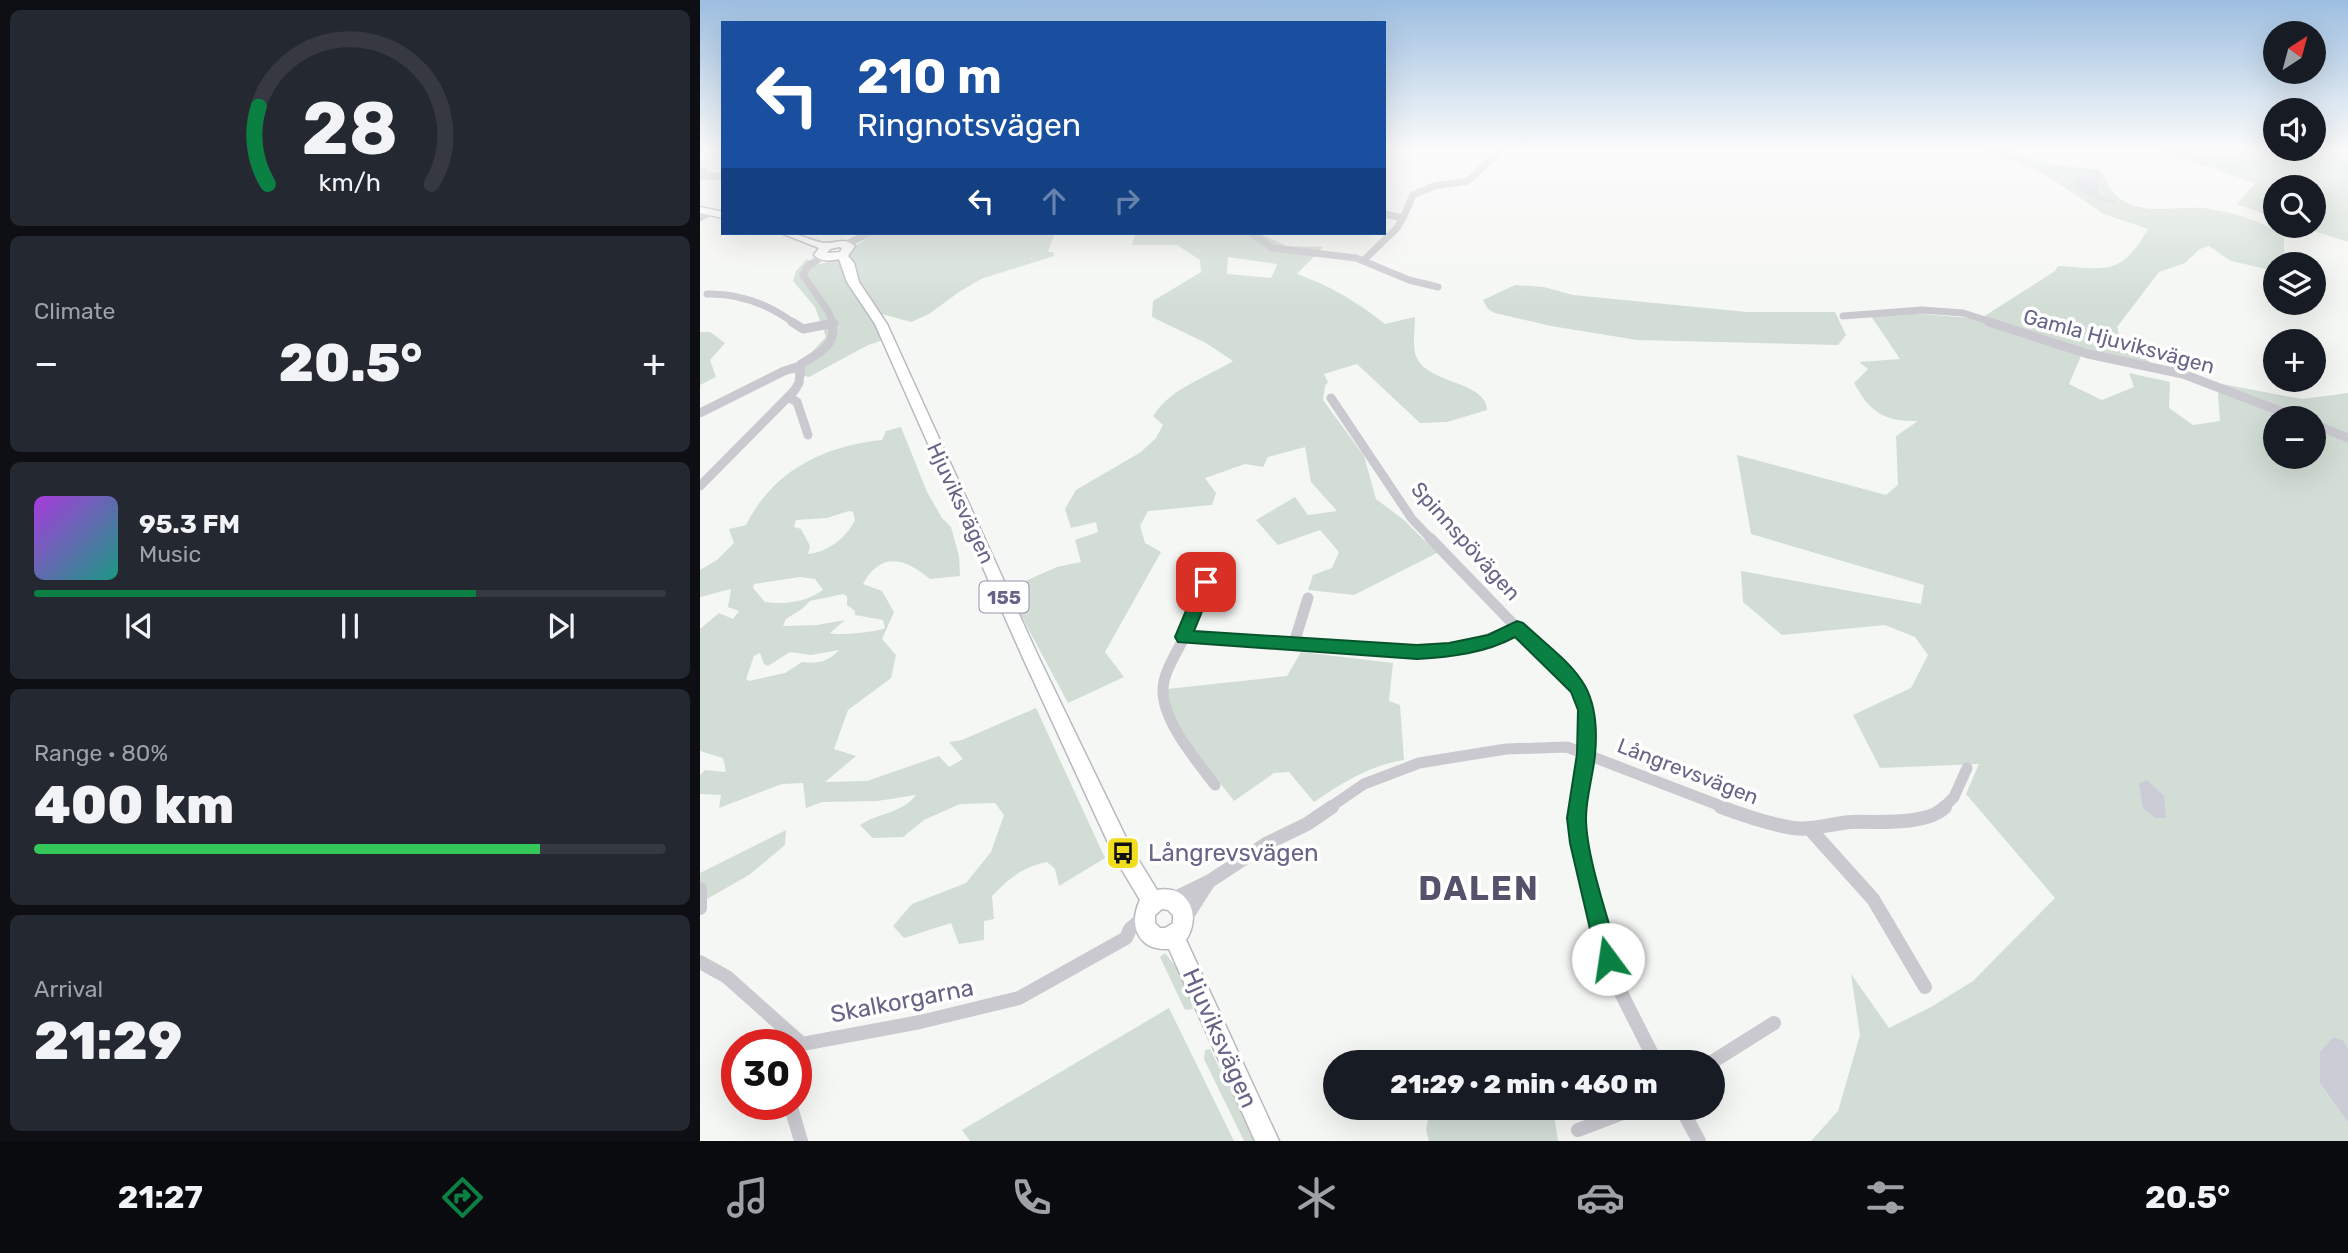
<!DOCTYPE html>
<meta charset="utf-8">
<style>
:root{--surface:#171b24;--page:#242831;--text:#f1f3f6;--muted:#9ea1a6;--line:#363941;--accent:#0b8043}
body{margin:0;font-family:Rubik,sans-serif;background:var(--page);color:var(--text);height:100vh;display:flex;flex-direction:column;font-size:26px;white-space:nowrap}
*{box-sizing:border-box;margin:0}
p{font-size:23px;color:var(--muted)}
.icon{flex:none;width:38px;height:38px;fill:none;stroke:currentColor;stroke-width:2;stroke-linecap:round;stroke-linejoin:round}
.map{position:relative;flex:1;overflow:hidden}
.sheet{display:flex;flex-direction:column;gap:10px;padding:10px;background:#0d0f14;width:700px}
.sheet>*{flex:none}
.banner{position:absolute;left:21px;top:21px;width:665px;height:214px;border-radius:0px;box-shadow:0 7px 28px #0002;background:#1a4fa0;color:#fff;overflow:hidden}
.needle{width:46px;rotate:36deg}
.tools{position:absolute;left:1563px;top:21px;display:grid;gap:14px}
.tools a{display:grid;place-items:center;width:63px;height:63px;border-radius:50%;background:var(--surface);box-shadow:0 7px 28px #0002;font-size:35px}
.speed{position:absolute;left:21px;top:1029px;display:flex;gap:14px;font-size:35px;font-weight:700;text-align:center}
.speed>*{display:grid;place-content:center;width:91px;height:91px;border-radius:50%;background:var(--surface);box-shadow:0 7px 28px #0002;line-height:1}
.speed .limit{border:10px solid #d22;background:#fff;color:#111}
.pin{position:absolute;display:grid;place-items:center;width:60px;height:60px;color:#fff;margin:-30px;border-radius:14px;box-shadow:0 4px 10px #0006}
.me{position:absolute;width:77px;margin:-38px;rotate:346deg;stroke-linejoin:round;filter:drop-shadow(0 0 5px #0008)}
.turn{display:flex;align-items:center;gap:24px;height:147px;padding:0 21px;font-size:32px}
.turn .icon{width:91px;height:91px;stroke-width:2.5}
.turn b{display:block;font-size:49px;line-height:60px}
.lanes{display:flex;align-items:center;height:66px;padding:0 21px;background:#0003;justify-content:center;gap:35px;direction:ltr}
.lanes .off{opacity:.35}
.big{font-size:52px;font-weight:800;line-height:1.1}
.sheet .card{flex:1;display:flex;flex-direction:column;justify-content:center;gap:10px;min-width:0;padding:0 24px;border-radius:10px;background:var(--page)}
.sheet .dial{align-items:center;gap:0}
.dial svg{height:182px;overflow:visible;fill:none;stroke:var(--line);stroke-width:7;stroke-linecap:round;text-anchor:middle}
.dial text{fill:var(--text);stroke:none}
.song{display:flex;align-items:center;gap:21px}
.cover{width:84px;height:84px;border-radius:10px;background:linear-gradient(135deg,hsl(280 70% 55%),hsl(170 70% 35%))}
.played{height:7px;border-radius:4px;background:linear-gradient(90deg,var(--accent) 70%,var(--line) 70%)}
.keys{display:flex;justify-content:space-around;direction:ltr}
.heat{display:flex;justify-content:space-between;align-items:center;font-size:38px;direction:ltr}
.charge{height:10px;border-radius:5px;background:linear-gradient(90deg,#34c759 80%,var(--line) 0)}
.trip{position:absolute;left:623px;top:1050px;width:402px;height:70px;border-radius:35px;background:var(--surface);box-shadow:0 7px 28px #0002;font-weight:800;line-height:70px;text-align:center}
.tabs{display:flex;height:112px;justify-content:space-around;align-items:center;background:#090b0e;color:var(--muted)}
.tabs .icon{width:49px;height:49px}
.tabs .current{color:var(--accent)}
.tabs b{font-size:32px;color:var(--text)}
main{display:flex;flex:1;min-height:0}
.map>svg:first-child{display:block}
.green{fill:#d2ddd6;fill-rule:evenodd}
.water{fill:#ccccd7}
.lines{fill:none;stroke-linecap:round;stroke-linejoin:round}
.primary-casing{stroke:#bab9c1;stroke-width:3}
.minor-far3{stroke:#cac9cf;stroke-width:7}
.minor-far2{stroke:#cac9cf;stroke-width:9}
.minor-far1{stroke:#cac9cf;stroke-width:11}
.minor{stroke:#cac9cf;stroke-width:14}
.primary{fill:#fff;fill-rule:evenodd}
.route{fill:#0b8043;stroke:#07532c;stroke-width:2}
.labels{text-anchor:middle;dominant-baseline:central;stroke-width:7;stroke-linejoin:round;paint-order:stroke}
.shield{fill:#fff;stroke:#9592ab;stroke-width:2}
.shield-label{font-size:19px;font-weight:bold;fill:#686487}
.street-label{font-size:21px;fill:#686487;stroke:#fff}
.near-poi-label{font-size:24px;fill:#686487;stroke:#fff;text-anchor:start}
.near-street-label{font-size:24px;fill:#686487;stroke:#fff}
.near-district-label{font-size:33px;font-weight:bold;letter-spacing:2px;fill:#55526c;stroke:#fff}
</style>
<main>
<section class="sheet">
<div class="card dial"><svg viewBox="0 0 100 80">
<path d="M14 69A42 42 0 1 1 86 69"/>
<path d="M14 69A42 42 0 0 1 10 35" stroke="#0b8043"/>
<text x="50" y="56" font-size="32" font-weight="700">28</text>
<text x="50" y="72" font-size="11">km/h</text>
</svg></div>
<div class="card"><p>Climate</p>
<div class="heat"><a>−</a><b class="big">20.5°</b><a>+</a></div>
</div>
<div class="card">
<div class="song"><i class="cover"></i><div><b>95.3 FM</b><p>Music</p></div></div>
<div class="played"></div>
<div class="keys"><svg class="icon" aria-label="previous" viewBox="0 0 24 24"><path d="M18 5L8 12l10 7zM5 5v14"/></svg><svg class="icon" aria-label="pause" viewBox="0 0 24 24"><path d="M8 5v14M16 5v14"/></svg><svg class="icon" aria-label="next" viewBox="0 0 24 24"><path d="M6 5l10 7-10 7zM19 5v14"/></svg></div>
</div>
<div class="card"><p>Range · 80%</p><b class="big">400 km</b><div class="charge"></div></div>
<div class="card"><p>Arrival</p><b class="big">21:29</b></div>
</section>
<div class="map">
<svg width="1648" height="1141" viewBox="0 0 1648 1141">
<rect width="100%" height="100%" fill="#f5f7f4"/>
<path class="green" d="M1281,148H1316V153L1351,164L1400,170C1406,178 1411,190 1418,197C1442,218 1481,204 1509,209C1534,213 1566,221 1584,238V258L1581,264H1575V271L1531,261L1509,246L1500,249L1485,263L1459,272L1417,327L1420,337L1452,364L1383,351L1369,384L1402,400L1434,387L1429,373L1470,382L1469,408L1493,425L1520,421L1518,394L1522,384L1602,399L1648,393V1048L1643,1040L1633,1037L1621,1052L1620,1083L1648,1123V1141H1111L1138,1111L1160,1035L1151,974L1189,1028L1231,1007L1273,981L1355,898L1266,794L1279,764L1180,768L1153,715L1211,688L1228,655L1215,637L1185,625L1082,635L1043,602L1041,571L1221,604L1224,585L1051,534L1037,455L1186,495L1198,485L1196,436L1218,421C1184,422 1170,412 1154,383L1168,369L1159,362L1200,359L1171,316L1210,313L1270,318L1283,317L1355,271L1358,266C1408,269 1421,276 1448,229L1404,214L1346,175ZM1575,418H1614V457H1575Z
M1453,148H1648V242L1598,226H1614V187H1575V218L1537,204L1555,183Z
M175,233H355L348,252H353L354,256L281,279L259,292L229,314L211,322L182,314L193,337L168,345L109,377L92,373L126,337L115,307L93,281L96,271L107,259L115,265L133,261Z
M436,233H558L587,246L623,247L597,274C631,286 657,302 685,324L715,317C715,329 712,345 716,356C726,384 787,381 787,410L747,422L720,423L657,364L624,374L628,382L625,386L623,400L664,456L676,499L704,520L737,553L654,595L608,590L613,575L632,568L639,552L620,530L578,545L556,520L595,497L608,515L637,511L611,482L605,447L568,457L563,467L545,464L505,478L516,493L512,505L448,511L440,526L445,543L461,552L405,652L424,677L368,703L307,589L357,567L381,562L375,540L398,532L396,522L371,528L365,509L376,490L441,452L456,438L463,425L453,416C472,387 504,379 533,361L506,343L452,317L453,301L501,272L500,260L477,245H432ZM528,257L577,264V265L571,278L527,274Z
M815,285L844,287L873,295L1047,312H1135L1146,335L1138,345L937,340L851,326L795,313L788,309L783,300Z
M0,332H10L25,343L10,360L16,377L0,385Z
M201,427L227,492L242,518L251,527L259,556L260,576L230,579C205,558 181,551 163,584L182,591L194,612L182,639L196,655L191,678L148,710L134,749L156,756L125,782L167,781L239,756L249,767L263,759L249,742L262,740L336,708L405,858L359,886L355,869L347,862C323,867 309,878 292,896L294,919L284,921V940L259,944L251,923L204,938L193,926L212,904L266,883L291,852L304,815L295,803L260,804L224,820L203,837L173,838L160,825C178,813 203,813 216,795L177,801L122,802L106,808L103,783L82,784L19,808L21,795L0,794V775L5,770L26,772L23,758L0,751V629L19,613L33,619L39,611L28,607L31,589L0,597V570L17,560L34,543L29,529L46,525C73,471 123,446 182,440L186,431ZM149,511L153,512L155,520C146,538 128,552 108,554L110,546L101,529L94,527L96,520L127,518ZM100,577L115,579L123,590C106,602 85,605 65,602L53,588L54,584ZM143,594L147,596V605L155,611V615L183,620L185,628C177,632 138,636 130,633L145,620L117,625L83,626L86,619L102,609L110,601ZM139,650C128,662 117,664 102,662L85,673L49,681L46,679L54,656L60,653L64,664L68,666L90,652L111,655Z
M601,652L693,663L689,701L700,705L704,760C670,765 642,783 614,802L589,772L574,773L534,801C514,774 466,722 467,689L587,676Z
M86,830L85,845L49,875L0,903V873Z
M465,953L484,977L493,1009L485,1010L460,957Z
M469,1008L534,1141H270L262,1130Z
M510,1049L556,1141H544L504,1059L505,1050Z
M730,1108H853L858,1141H729L726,1130Z"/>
<path class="water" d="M1386,169H1395L1400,173L1397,193L1409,200L1415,198L1416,203C1398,202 1379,194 1373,180L1392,176Z
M1447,780L1464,796L1466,818H1455L1443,808L1439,784Z
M1633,1037L1643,1040L1648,1048V1123L1620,1083V1052Z"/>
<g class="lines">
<g class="primary-casing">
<path id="primary" d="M0,207L23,212V218L0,213Z
M81,233C100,232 114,243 127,243C140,243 142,237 155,246L148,256L154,263L159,282L187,324L339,658L430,846L457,890C489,884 502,916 486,940L579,1141H555L469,949C438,951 428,925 440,900L416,860L323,658L175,324L147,282L139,259C131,261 121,262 114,255L119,248ZM139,247L142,248L140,252L127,253L130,249ZM462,909L468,910L473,915V923L465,928H460L455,923V915Z"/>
</g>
<path class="minor-far3" d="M4,170L0,174L2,176H23
M0,218L11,212
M703,218L713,195L734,186L768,181L803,148
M551,233L572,248L656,258L709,280L738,287
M147,244L169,233
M122,257L108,266L103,275L128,311L133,323
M664,260L696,229L703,218L684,214
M7,294C40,293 68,304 94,323
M1143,316L1222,310L1263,313L1295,323"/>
<path class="minor-far2" d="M92,322L103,329L134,323
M1289,322L1388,354L1483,374L1598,418
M88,397L97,402L108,435
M631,398L712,519L732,540
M0,413L84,371L100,366
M1614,424L1648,438
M0,486L94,391L99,383L101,364C119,353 137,346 132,322"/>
<path class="minor-far1" d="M730,538L818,629L862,670L884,699L888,732L877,808
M484,637L506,582
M594,643L608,598
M515,785C497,761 461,720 463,688C464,671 477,653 484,637L717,652L769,646L817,628
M629,808L664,784L719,763L806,749L867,747L1026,808
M1243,808L1254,797L1267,768"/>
<path class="minor" d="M877,807L879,843L916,983L956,1062
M1021,807C1045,816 1068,824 1093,828C1112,831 1133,823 1152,822C1177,821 1227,826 1245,807
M1109,828L1173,899L1225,987
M0,889V908
M471,900L510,881L566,844L607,824L632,807
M485,919L508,883
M0,962L27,977L102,1044L220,1022L319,998L426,938L430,929L444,917
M1012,1062L1074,1023
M90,1104L101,1141
M981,1108L999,1141
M878,1130L936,1108"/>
<use href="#primary" class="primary"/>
</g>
<linearGradient id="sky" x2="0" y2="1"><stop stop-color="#9dbee1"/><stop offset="0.48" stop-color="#fafbfa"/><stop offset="1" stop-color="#fafbfa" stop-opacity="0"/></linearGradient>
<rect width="1648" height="308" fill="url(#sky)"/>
<path class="route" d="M506,575L514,582L494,631L717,645L749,643L788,635L817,621L823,623C872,668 902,681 895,755C893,776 886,797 886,818C886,857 909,920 919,959L915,967L908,970L900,967L897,959L870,843L867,818L877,754L878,710L871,692L815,637C785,653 752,657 717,659L478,642L475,637L498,582Z"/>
<defs>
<g id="bus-square" transform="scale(1.75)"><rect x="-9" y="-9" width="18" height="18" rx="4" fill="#f0dd1b" stroke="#fff"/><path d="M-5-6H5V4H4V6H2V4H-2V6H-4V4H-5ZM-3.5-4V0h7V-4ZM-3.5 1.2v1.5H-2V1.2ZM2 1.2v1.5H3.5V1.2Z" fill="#111"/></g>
</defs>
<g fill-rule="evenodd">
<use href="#bus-square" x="423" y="853"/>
</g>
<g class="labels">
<rect class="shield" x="279.5" y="581.5" width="49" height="31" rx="5"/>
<g class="shield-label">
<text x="304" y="597">155</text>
</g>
<g class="street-label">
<text transform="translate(1419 341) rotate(15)">Gamla Hjuviksvägen</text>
<text transform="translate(261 503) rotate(65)">Hjuviksvägen</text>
<text transform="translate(766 541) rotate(48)">Spinnspövägen</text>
<text transform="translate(988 771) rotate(21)">Långrevsvägen</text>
</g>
<g class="near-poi-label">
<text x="448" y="853">Långrevsvägen</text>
</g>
<g class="near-street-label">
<text transform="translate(202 1001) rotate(-11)">Skalkorgarna</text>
<text transform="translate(520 1038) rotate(66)">Hjuviksvägen</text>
</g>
<g class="near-district-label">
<text x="779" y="888">DALEN</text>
</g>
</g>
</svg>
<div class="tools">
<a><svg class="needle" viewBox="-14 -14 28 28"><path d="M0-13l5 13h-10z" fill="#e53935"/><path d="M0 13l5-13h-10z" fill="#9ea1a6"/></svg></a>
<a><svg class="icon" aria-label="sound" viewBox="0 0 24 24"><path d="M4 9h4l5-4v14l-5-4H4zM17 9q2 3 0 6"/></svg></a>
<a><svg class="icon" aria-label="search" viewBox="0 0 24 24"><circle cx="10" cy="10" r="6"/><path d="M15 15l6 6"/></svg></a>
<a><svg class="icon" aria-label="layers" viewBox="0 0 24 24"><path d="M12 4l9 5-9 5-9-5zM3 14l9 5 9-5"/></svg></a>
<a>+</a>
<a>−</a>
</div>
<div class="speed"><div class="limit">30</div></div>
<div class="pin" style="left:506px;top:582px;background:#d93025"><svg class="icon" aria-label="arrive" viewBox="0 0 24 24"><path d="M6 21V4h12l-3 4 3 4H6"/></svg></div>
<svg class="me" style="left:908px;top:959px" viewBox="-20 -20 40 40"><circle r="19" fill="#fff"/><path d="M0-13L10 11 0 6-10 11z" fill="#0b8043"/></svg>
<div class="trip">21:29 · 2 min · 460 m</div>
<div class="banner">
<div class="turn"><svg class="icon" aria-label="left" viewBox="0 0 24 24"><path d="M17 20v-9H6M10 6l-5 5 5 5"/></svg><div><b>210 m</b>Ringnotsvägen</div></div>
<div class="lanes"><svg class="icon" aria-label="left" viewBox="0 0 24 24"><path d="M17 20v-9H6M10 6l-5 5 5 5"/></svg><svg class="icon off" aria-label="ahead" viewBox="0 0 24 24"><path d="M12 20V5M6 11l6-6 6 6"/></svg><svg class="icon off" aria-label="right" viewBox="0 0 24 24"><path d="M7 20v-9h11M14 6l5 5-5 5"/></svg></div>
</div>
</div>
</main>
<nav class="tabs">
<b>21:27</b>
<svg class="icon current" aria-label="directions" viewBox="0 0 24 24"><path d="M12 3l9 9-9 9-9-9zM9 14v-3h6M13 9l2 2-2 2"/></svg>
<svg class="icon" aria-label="music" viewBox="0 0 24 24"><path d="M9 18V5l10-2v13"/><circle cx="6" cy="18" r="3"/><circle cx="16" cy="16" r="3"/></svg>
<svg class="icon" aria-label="phone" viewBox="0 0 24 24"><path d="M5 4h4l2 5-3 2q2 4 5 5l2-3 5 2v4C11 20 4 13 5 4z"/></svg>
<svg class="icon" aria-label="climate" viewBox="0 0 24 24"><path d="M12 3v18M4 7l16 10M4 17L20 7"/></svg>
<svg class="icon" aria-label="car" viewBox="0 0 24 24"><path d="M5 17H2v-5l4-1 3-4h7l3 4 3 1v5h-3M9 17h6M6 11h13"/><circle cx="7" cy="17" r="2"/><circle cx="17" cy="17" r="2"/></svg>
<svg class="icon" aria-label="filters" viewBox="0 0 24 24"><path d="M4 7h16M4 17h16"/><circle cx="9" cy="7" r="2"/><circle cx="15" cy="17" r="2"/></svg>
<b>20.5°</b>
</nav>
